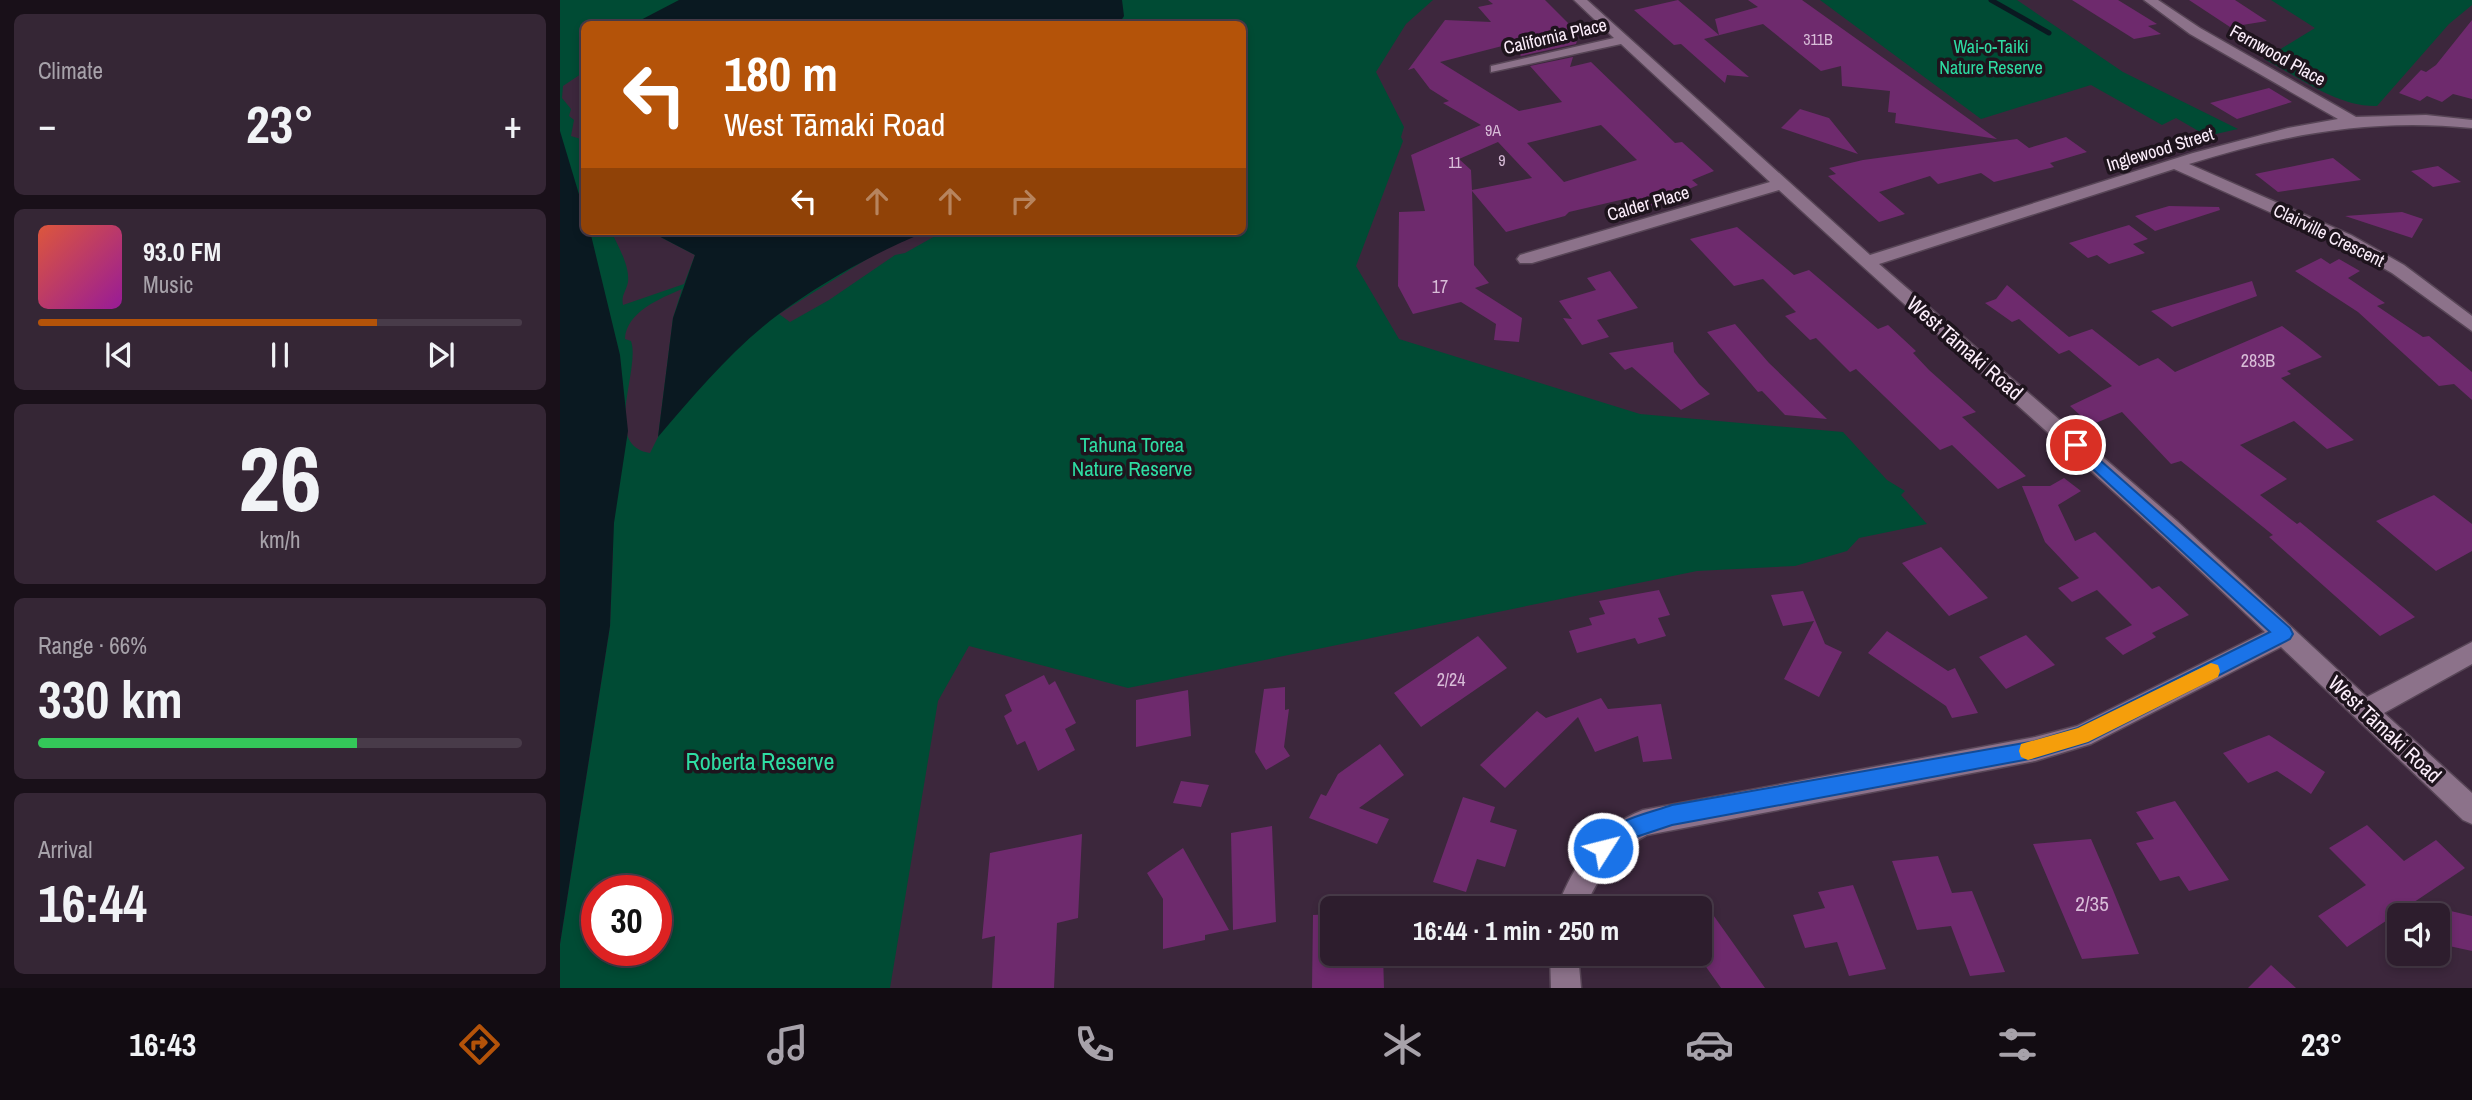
<!DOCTYPE html>
<meta charset="utf-8">
<style>
:root{--surface:#2d1d2d;--page:#352635;--text:#f1f3f6;--muted:#a7a2aa;--line:#483b49;--accent:#b45309}
body{margin:0;font-family:"Archivo Narrow",sans-serif;background:var(--page);color:var(--text);height:100vh;display:flex;flex-direction:column;font-size:26px;white-space:nowrap}
*{box-sizing:border-box;margin:0}
p{font-size:23px;color:var(--muted)}
.icon{flex:none;width:38px;height:38px;fill:none;stroke:currentColor;stroke-width:2;stroke-linecap:round;stroke-linejoin:round}
.map{position:relative;flex:1;overflow:hidden}
.drawer{display:flex;flex-direction:column;gap:14px;padding:14px;background:#191019;width:560px}
.drawer>*{flex:none}
.hud{position:absolute;left:21px;top:21px;width:665px;height:214px;border-radius:10px;box-shadow:0 4px 10px #0003,0 0 0 2px var(--line);background:#b45309;color:#fff;overflow:hidden}
.tools{position:absolute;left:1827px;top:903px;display:grid;gap:14px}
.tools a{display:grid;place-items:center;width:63px;height:63px;border-radius:10px;background:var(--surface);box-shadow:0 4px 10px #0003,0 0 0 2px var(--line);font-size:35px}
.speed{position:absolute;left:21px;top:875px;display:flex;gap:14px;font-size:35px;font-weight:700;text-align:center}
.speed>*{display:grid;place-content:center;width:91px;height:91px;border-radius:50%;background:var(--surface);box-shadow:0 4px 10px #0003,0 0 0 2px var(--line);line-height:1}
.speed .limit{border:10px solid #d22;background:#fff;color:#111}
.pin{position:absolute;display:grid;place-items:center;width:60px;height:60px;color:#fff;margin:-30px;border:4px solid #fff;border-radius:50%;box-shadow:0 2px 7px #0007}
.me{position:absolute;width:77px;margin:-38px;rotate:54deg;stroke-linejoin:round;filter:drop-shadow(0 0 5px #0008)}
.turn{display:flex;align-items:center;gap:24px;height:147px;padding:0 28px;font-size:32px}
.turn .icon{width:91px;height:91px;stroke-width:2.5}
.turn b{display:block;font-size:49px;line-height:60px}
.lanes{display:flex;align-items:center;height:66px;padding:0 28px;background:#0003;justify-content:center;gap:35px;direction:ltr}
.lanes .off{opacity:.35}
.big{font-size:52px;font-weight:800;line-height:1.1}
.drawer .tile{flex:1;display:flex;flex-direction:column;justify-content:center;gap:10px;min-width:0;padding:0 24px;border-radius:10px;background:var(--page)}
.drawer .dial{align-items:center;gap:0}
.dial b{font-size:91px;line-height:1}
.song{display:flex;align-items:center;gap:21px}
.cover{width:84px;height:84px;border-radius:10px;background:linear-gradient(135deg,hsl(10 70% 55%),hsl(300 70% 35%))}
.played{height:7px;border-radius:4px;background:linear-gradient(90deg,var(--accent) 70%,var(--line) 70%)}
.keys{display:flex;justify-content:space-around;direction:ltr}
.heat{display:flex;justify-content:space-between;align-items:center;font-size:38px;direction:ltr}
.charge{height:10px;border-radius:5px;background:linear-gradient(90deg,#34c759 66%,var(--line) 0)}
.trip{position:absolute;left:760px;top:896px;width:392px;height:70px;border-radius:10px;background:var(--surface);box-shadow:0 4px 10px #0003,0 0 0 2px var(--line);font-weight:800;line-height:70px;text-align:center}
.tabs{display:flex;height:112px;justify-content:space-around;align-items:center;background:#120c12;color:var(--muted)}
.tabs .icon{width:49px;height:49px}
.tabs .on{color:var(--accent)}
.tabs b{font-size:32px;color:var(--text)}
main{display:flex;flex:1;min-height:0}
.map>svg:first-child{display:block}
.green{fill:#004b34;fill-rule:evenodd}
.water{fill:#0a1921}
.lines{fill:none;stroke-linecap:round;stroke-linejoin:round}
.stream{stroke:#0a1921;stroke-width:5}
.building{fill:#6e2a6d;fill-rule:evenodd}
.minor-casing{stroke:#574556;stroke-width:3}
.minor{fill:#8c728a;fill-rule:evenodd}
.route{fill:#1a73e8;stroke:#114b97;stroke-width:2}
.slow{fill:#f59e0b}
.labels{text-anchor:middle;dominant-baseline:central;stroke-width:7;stroke-linejoin:round;paint-order:stroke}
.far-number-label{font-size:16px;fill:#d8bdd8}
.far-street-label{font-size:18px;fill:#fceefb;stroke:#1e141d}
.far-park-label{font-size:18px;fill:#2edda3;stroke:#1e141d}
.number-label{font-size:18px;fill:#d8bdd8}
.street-label{font-size:21px;fill:#fceefb;stroke:#1e141d}
.park-label{font-size:21px;fill:#2edda3;stroke:#1e141d}
.near-number-label{font-size:21px;fill:#d8bdd8}
.near-park-label{font-size:24px;fill:#2edda3;stroke:#1e141d}
</style>
<main>
<section class="drawer">
<div class="tile"><p>Climate</p>
<div class="heat"><a>−</a><b class="big">23°</b><a>+</a></div>
</div>
<div class="tile">
<div class="song"><i class="cover"></i><div><b>93.0 FM</b><p>Music</p></div></div>
<div class="played"></div>
<div class="keys"><svg class="icon" aria-label="previous" viewBox="0 0 24 24"><path d="M18 5L8 12l10 7zM5 5v14"/></svg><svg class="icon" aria-label="pause" viewBox="0 0 24 24"><path d="M8 5v14M16 5v14"/></svg><svg class="icon" aria-label="next" viewBox="0 0 24 24"><path d="M6 5l10 7-10 7zM19 5v14"/></svg></div>
</div>
<div class="tile dial"><b>26</b><p>km/h</p></div>
<div class="tile"><p>Range · 66%</p><b class="big">330 km</b><div class="charge"></div></div>
<div class="tile"><p>Arrival</p><b class="big">16:44</b></div>
</section>
<div class="map">
<svg width="1912" height="988" viewBox="0 0 1912 988">
<rect width="100%" height="100%" fill="#3c273c"/>
<path class="green" d="M0,0H873L846,24L816,72L844,127L841,137L843,141L796,266L839,339L1080,414L1283,432L1327,480L1345,491L1341,495L1367,524L1299,538L1287,551L1235,566L1137,571L568,688L409,646L378,701L330,988H0V944L50,626L53,551L0,157ZM24,24H682V231H384L345,253L335,255L269,300L230,322L219,314L323,249L368,231H89L135,255L124,284L63,305C61,295 66,292 68,282C70,266 58,246 51,231H24V140L11,136L14,120L9,116L11,109L2,98L3,86L24,72ZM122,289L113,318L98,437L90,453C41,446 81,369 71,341L65,339C66,312 101,298 122,289ZM37,891H96V950H37Z
M1260,0H1457L1563,72L1678,129L1647,136L1616,118L1602,125L1531,85L1421,119Z
M1711,0H1912V5L1889,24L1817,106C1777,107 1739,77 1704,59L1755,28Z"/>
<path class="water" d="M119,0H562L564,16L559,24H73Z
M0,131L24,211V231H30L60,355L68,431L54,523L50,626L0,944Z
M89,231H368C316,252 264,281 219,314C173,348 135,394 98,437L113,318L135,255Z"/>
<g class="lines">
<path class="stream" d="M1431,0L1489,33"/>
</g>
<path class="building" d="M928,0H985L1019,34L1016,44L961,56L950,44L880,62L959,111L1002,102L970,66L1013,57L1010,67L1031,62L1115,143L1122,142L1154,171L1132,180L1138,185L1108,198L1110,200L1084,208L1073,197L1009,212L1005,216L946,232L912,191L914,265L929,283L915,288L962,318L959,342L934,340L936,324L901,302L853,314L838,286L839,212L865,211L851,155L921,125L883,103L889,101L870,89L854,68L848,70L885,20L931,22L918,7L933,4ZM1041,125L1077,160L1004,182L967,143ZM938,142L972,178L912,190L911,170L899,159Z
M1118,0L1159,35L1155,19L1198,7L1188,0H1242L1437,139L1335,123L1336,113L1328,112L1330,91L1282,86L1281,66L1261,71L1203,24L1144,39L1189,77L1167,75L1165,83L1121,44L1114,45L1074,10Z
M1512,0H1558L1597,24L1588,26L1601,34L1574,39Z
M1629,0H1675L1707,21L1670,27Z
M1912,20V99L1893,94L1882,102L1867,96L1860,101L1839,93L1861,70L1866,72L1876,65Z
M1709,88L1732,102L1677,119L1650,103Z
M1240,109L1269,118L1298,154L1221,128Z
M1506,137L1527,152L1490,163L1494,167L1434,182L1421,173L1378,184L1370,176L1319,192L1345,214L1319,222L1268,176L1276,174L1269,168L1303,160L1457,139L1469,148Z
M1773,158L1801,180L1718,192L1695,174Z
M1878,166L1901,182L1873,187L1851,171Z
M1609,206L1659,207L1660,210L1595,231L1575,216Z
M1842,212L1863,219L1852,238L1785,216Z
M1569,225L1588,239L1573,244L1585,253L1549,264L1537,255L1528,258L1509,243Z
M1177,227L1234,275L1249,270L1318,329L1328,325L1356,351L1353,353L1369,370L1416,412L1402,417L1466,476L1438,489L1392,445L1380,450L1296,369L1290,372L1256,338L1250,340L1225,316L1236,312L1203,279L1174,286L1130,239Z
M1761,258L1770,264L1779,259L1800,271L1788,278L1825,303L1817,306L1863,337L1869,336L1912,372V400L1894,384L1879,386L1798,312L1735,271Z
M1050,271L1078,308L1037,320L1049,337L1022,345L1003,318L1012,319L999,301L1036,290L1027,278Z
M1692,281L1697,296L1612,327L1591,311Z
M1447,285L1509,337L1532,329L1579,366L1598,358L1615,372L1722,326L1742,341L1762,357L1727,371L1731,374L1721,378L1794,440L1767,449L1734,421L1680,445L1727,479L1700,495L1737,524L1740,522L1855,617L1820,636L1709,537L1713,535L1621,461L1611,464L1562,412L1531,425L1510,406L1552,386L1509,350L1499,354L1459,319L1452,322L1425,303L1436,299Z
M1175,324L1209,363L1267,419L1225,415L1202,391L1198,392L1147,332Z
M1113,342L1114,352L1139,384L1150,394L1121,410L1072,367L1065,370L1049,353Z
M1504,478L1521,491L1498,505L1515,541L1535,532L1592,589L1599,586L1629,615L1592,633L1596,637L1563,655L1545,638L1572,625L1537,590L1512,602L1498,588L1519,578L1485,542L1462,486H1490Z
M1874,495L1912,524V551L1876,571L1816,521Z
M1381,547L1428,598L1389,616L1342,563Z
M1099,590L1110,615L1098,618L1106,636L1078,644L1075,638L1017,653L1009,631L1032,625L1029,618L1045,614L1039,601Z
M1243,591L1265,644L1282,652L1259,697L1224,679L1254,621L1223,626L1211,595Z
M1327,631L1388,671L1395,668L1418,713L1392,718L1386,706L1308,653Z
M1466,635L1495,665L1446,689L1419,657Z
M918,636L947,668L861,727L834,693Z
M484,675L489,685L495,681L516,723L505,729L515,750L478,771L465,741L457,745L444,716L452,711L445,695Z
M725,687V710L729,709L724,747L730,756L706,770L695,752L704,689Z
M628,690L631,736L576,747V700Z
M1041,698L1048,709L1101,704L1112,759L1083,762L1078,736L1035,752L1018,717L945,788L920,765L977,711L986,718Z
M1709,735L1765,772L1751,794L1717,771L1688,783L1663,753Z
M820,744L844,775L799,808L829,819L817,844L749,818L761,794L766,796L778,774Z
M621,781L649,785L641,807L613,803Z
M903,797L935,807L930,822L957,830L945,867L917,859L906,892L873,882Z
M1615,801L1669,880L1629,891L1619,876L1600,881L1576,843L1594,839L1576,812Z
M1807,825L1844,861L1876,840L1905,868L1787,947L1758,916L1806,885L1769,848Z
M712,826L716,922L673,930L671,833Z
M522,834L518,918L497,923L494,988H432L435,936L422,939L430,853Z
M1531,839L1553,890L1579,954L1522,959L1473,844Z
M623,848L669,930L645,935V940L603,949V899L587,873Z
M1378,856L1392,893L1412,891L1445,972L1410,976L1391,926L1357,930L1332,861Z
M1293,885L1326,969L1289,976L1277,942L1245,948L1233,915L1265,908L1258,892Z
M1139,895L1205,988H1161L1139,957Z
M1878,908L1912,916V951L1889,946Z
M772,914V954H823L824,988H752L753,915Z
M1711,965L1736,988H1688Z"/>
<g class="lines">
<g class="minor-casing">
<path id="minor" d="M1014,0H1027L1310,255L1633,153L1728,128L1778,119L1630,34L1584,0H1598L1640,28L1796,117L1866,115L1912,120V128C1811,118 1725,134 1629,164L1791,235L1844,265L1912,316V331L1832,273L1779,243L1614,169L1319,264L1618,522L1807,697L1912,642V664L1824,713L1912,793V824L1903,820L1721,647L1531,744L1475,761L1087,835C1056,851 1038,877 1025,908H997C1014,864 1037,828 1083,810L1475,737L1517,726L1705,632C1547,481 1380,339 1219,190L972,263H960L957,259L960,255L1210,182L1061,44L931,72V66L1054,38Z
M990,954H1018L1021,988H991Z"/>
</g>
<use href="#minor" class="minor"/>
</g>
<path class="route" d="M1516,439L1730,628L1733,634L1730,639L1528,742L1475,758L1112,825L1070,839L1043,858L1036,855L1033,848C1045,821 1086,814 1112,805L1475,741L1518,728L1710,632L1511,449V441Z"/>
<path class="slow" d="M1651,663L1658,665L1660,671L1658,677L1528,742L1468,760L1461,757L1459,751L1461,744L1518,728Z"/>
<g class="labels">
<g class="far-number-label">
<text x="1258" y="39">311B</text>
<text x="933" y="130">9A</text>
<text x="942" y="160">9</text>
<text x="895" y="162">11</text>
</g>
<g class="far-street-label">
<text transform="translate(995 36) rotate(-13)">California Place</text>
<text transform="translate(1718 55) rotate(29)">Fernwood Place</text>
<text transform="translate(1600 149) rotate(-17)">Inglewood Street</text>
<text transform="translate(1088 203) rotate(-16)">Calder Place</text>
<text transform="translate(1769 235) rotate(26)">Clairville Crescent</text>
</g>
<g class="far-park-label">
<text x="1431" y="46">Wai-o-Taiki<tspan x="1431" dy="21">Nature Reserve</tspan></text>
</g>
<g class="number-label">
<text x="880" y="286">17</text>
<text x="1698" y="360">283B</text>
<text x="891" y="679">2/24</text>
</g>
<g class="street-label">
<text transform="translate(1405 348) rotate(41)">West Tāmaki Road</text>
<text transform="translate(1825 729) rotate(43)">West Tāmaki Road</text>
</g>
<g class="park-label">
<text x="572" y="444">Tahuna Torea<tspan x="572" dy="24">Nature Reserve</tspan></text>
</g>
<g class="near-number-label">
<text x="1532" y="903">2/35</text>
</g>
<g class="near-park-label">
<text x="200" y="761">Roberta Reserve</text>
</g>
</g>
</svg>
<div class="tools">
<a><svg class="icon" aria-label="sound" viewBox="0 0 24 24"><path d="M4 9h4l5-4v14l-5-4H4zM17 9q2 3 0 6"/></svg></a>
</div>
<div class="speed"><div class="limit">30</div></div>
<div class="pin" style="left:1516px;top:445px;background:#d93025"><svg class="icon" aria-label="arrive" viewBox="0 0 24 24"><path d="M6 21V4h12l-3 4 3 4H6"/></svg></div>
<svg class="me" style="left:1043px;top:848px" viewBox="-20 -20 40 40"><circle r="17" fill="#1a73e8" stroke="#fff" stroke-width="3"/><path d="M0-11L8 9 0 5-8 9z" fill="#fff"/></svg>
<div class="trip">16:44 · 1 min · 250 m</div>
<div class="hud">
<div class="turn"><svg class="icon" aria-label="left" viewBox="0 0 24 24"><path d="M17 20v-9H6M10 6l-5 5 5 5"/></svg><div><b>180 m</b>West Tāmaki Road</div></div>
<div class="lanes"><svg class="icon" aria-label="left" viewBox="0 0 24 24"><path d="M17 20v-9H6M10 6l-5 5 5 5"/></svg><svg class="icon off" aria-label="ahead" viewBox="0 0 24 24"><path d="M12 20V5M6 11l6-6 6 6"/></svg><svg class="icon off" aria-label="ahead" viewBox="0 0 24 24"><path d="M12 20V5M6 11l6-6 6 6"/></svg><svg class="icon off" aria-label="right" viewBox="0 0 24 24"><path d="M7 20v-9h11M14 6l5 5-5 5"/></svg></div>
</div>
</div>
</main>
<nav class="tabs">
<b>16:43</b>
<svg class="icon on" aria-label="directions" viewBox="0 0 24 24"><path d="M12 3l9 9-9 9-9-9zM9 14v-3h6M13 9l2 2-2 2"/></svg>
<svg class="icon" aria-label="music" viewBox="0 0 24 24"><path d="M9 18V5l10-2v13"/><circle cx="6" cy="18" r="3"/><circle cx="16" cy="16" r="3"/></svg>
<svg class="icon" aria-label="phone" viewBox="0 0 24 24"><path d="M5 4h4l2 5-3 2q2 4 5 5l2-3 5 2v4C11 20 4 13 5 4z"/></svg>
<svg class="icon" aria-label="climate" viewBox="0 0 24 24"><path d="M12 3v18M4 7l16 10M4 17L20 7"/></svg>
<svg class="icon" aria-label="car" viewBox="0 0 24 24"><path d="M5 17H2v-5l4-1 3-4h7l3 4 3 1v5h-3M9 17h6M6 11h13"/><circle cx="7" cy="17" r="2"/><circle cx="17" cy="17" r="2"/></svg>
<svg class="icon" aria-label="filters" viewBox="0 0 24 24"><path d="M4 7h16M4 17h16"/><circle cx="9" cy="7" r="2"/><circle cx="15" cy="17" r="2"/></svg>
<b>23°</b>
</nav>
